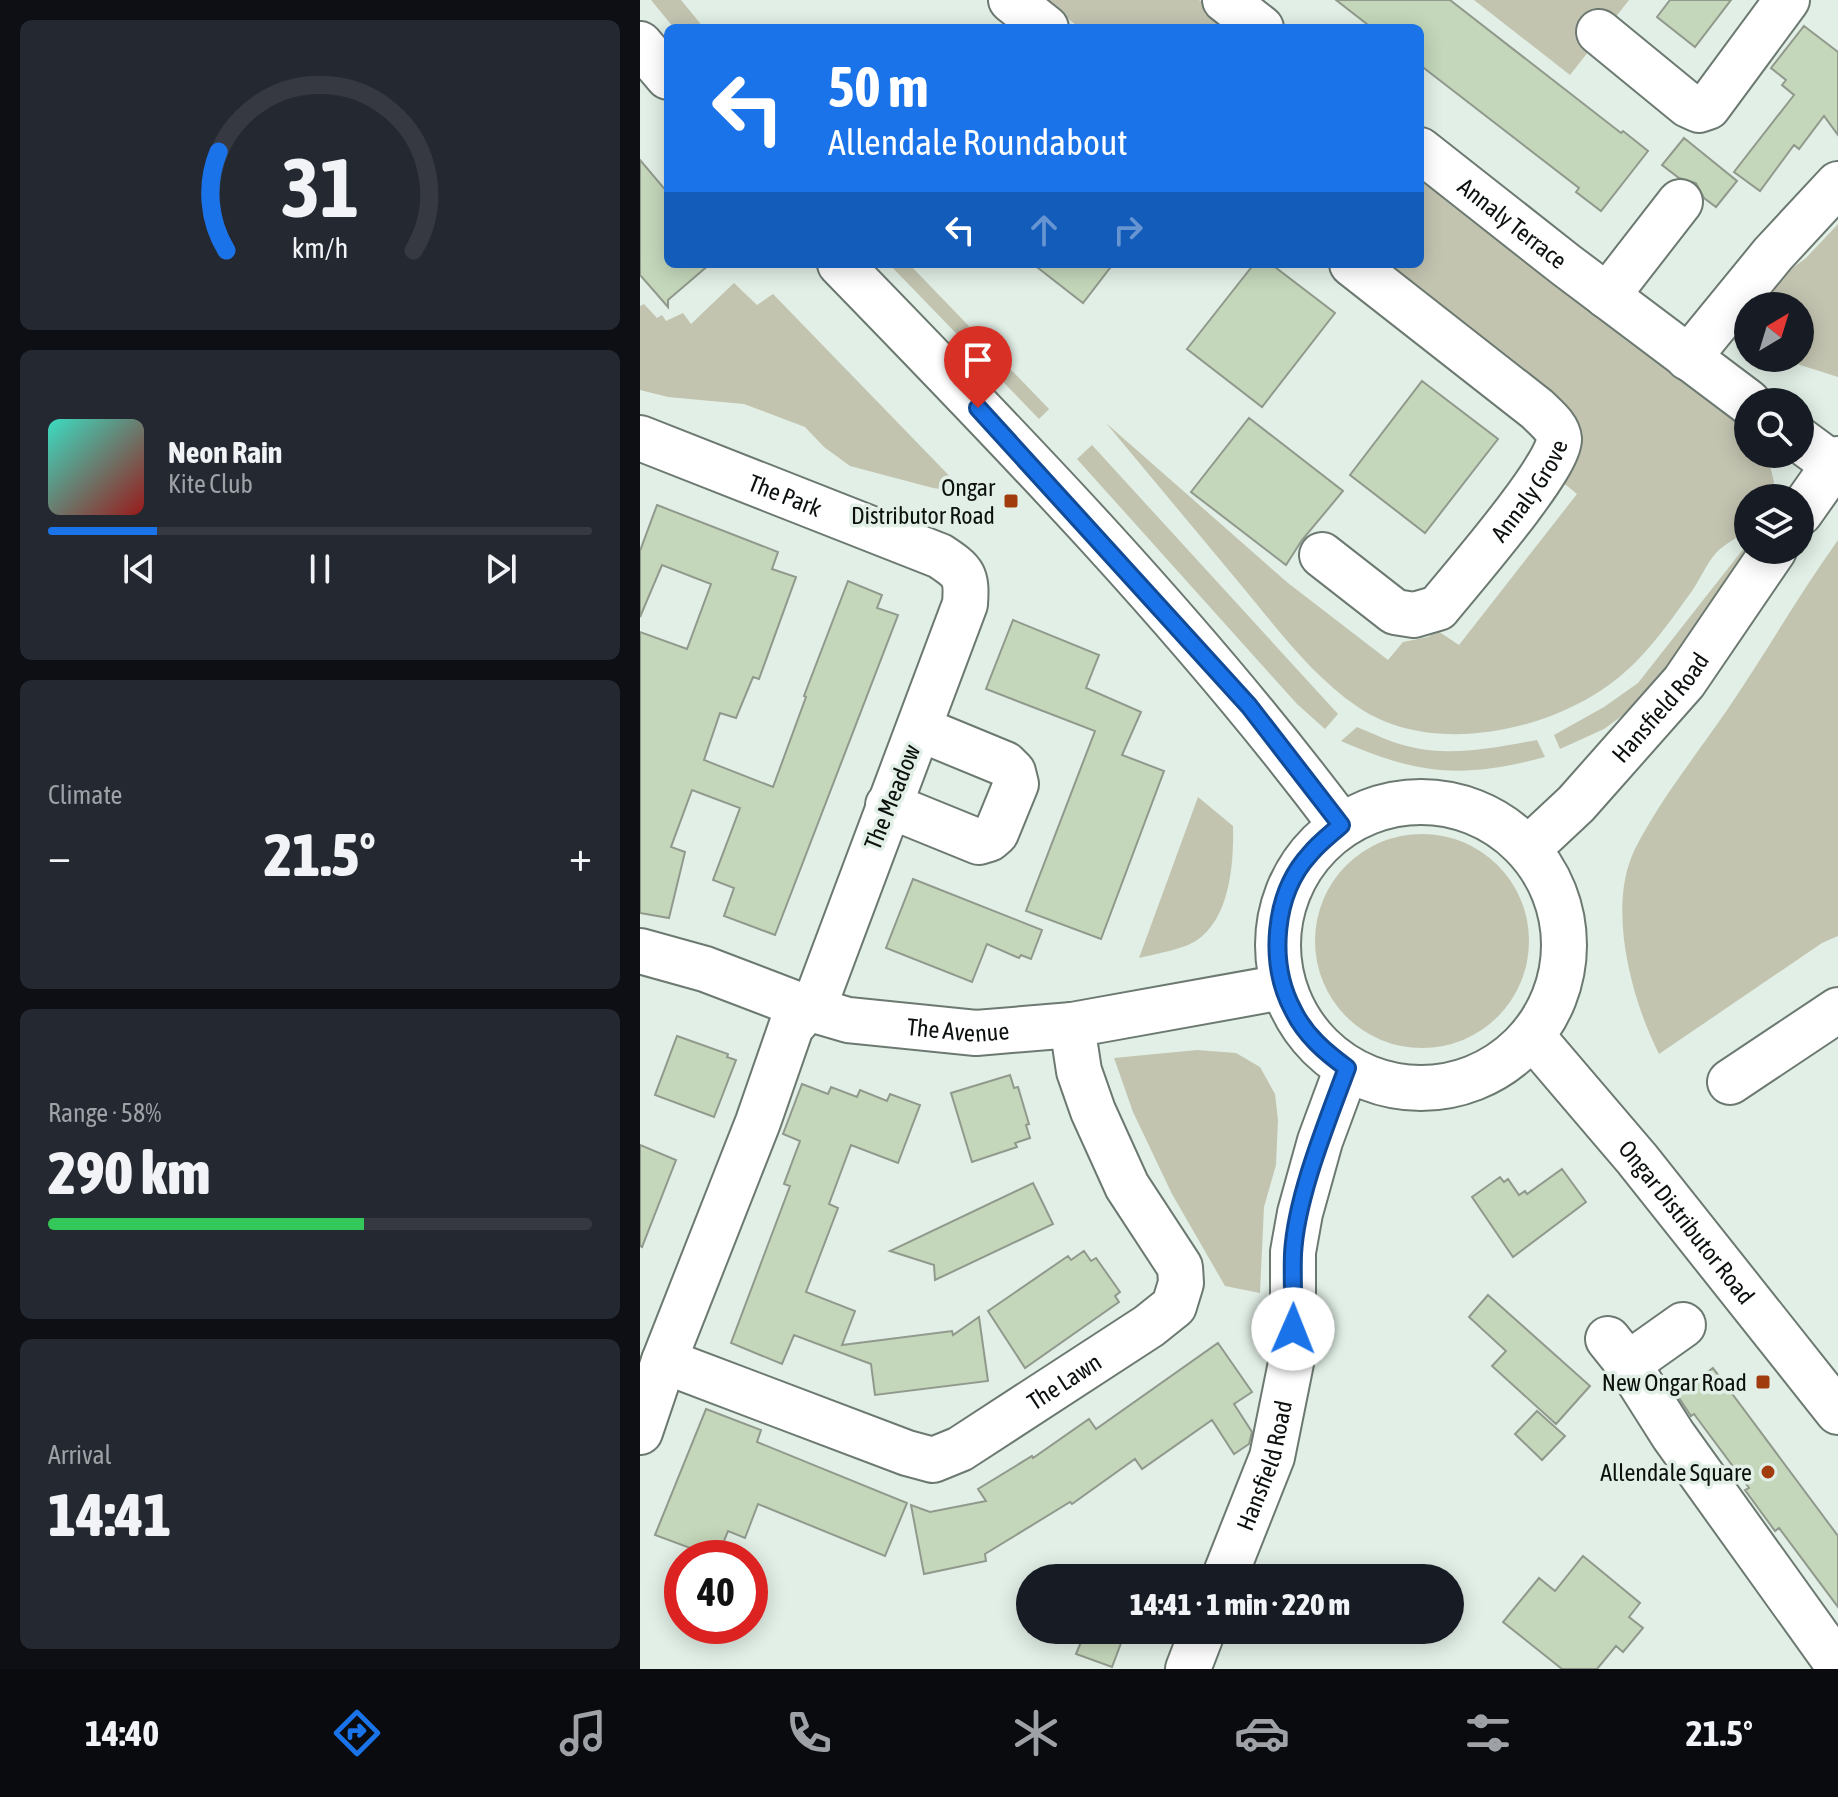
<!DOCTYPE html>
<meta charset="utf-8">
<style>
:root{--surface:#171b24;--page:#242831;--text:#f1f3f6;--muted:#9ea1a6;--line:#363941;--accent:#1a73e8}
body{margin:0;font-family:"Asap Condensed",sans-serif;background:var(--page);color:var(--text);height:100vh;display:flex;flex-direction:column;font-size:30px;white-space:nowrap}
*{box-sizing:border-box;margin:0}
p{font-size:26px;color:var(--muted)}
.icon{flex:none;width:44px;height:44px;fill:none;stroke:currentColor;stroke-width:2;stroke-linecap:round;stroke-linejoin:round}
.map{position:relative;flex:1;overflow:hidden}
.sheet{display:flex;flex-direction:column;gap:20px;padding:20px;background:#0d0f14;width:640px}
.sheet>*{flex:none}
.hud{position:absolute;left:24px;top:24px;width:760px;height:244px;border-radius:12px;box-shadow:0 4px 20px #0003;background:#1a73e8;color:#fff;overflow:hidden}
.needle{width:52px;rotate:38deg}
.buttons{position:absolute;left:1094px;top:292px;display:grid;gap:16px}
.buttons a{display:grid;place-items:center;width:80px;height:80px;border-radius:50%;background:var(--surface);box-shadow:0 4px 20px #0003;font-size:40px}
.speed{position:absolute;left:24px;top:1540px;display:flex;gap:16px;font-size:40px;font-weight:700;text-align:center}
.speed>*{display:grid;place-content:center;width:104px;height:104px;border-radius:50%;background:var(--surface);box-shadow:0 4px 20px #0003;line-height:1}
.speed .limit{border:12px solid #d22;background:#fff;color:#111}
.pin{position:absolute;display:grid;place-items:center;width:68px;height:68px;color:#fff;margin:-82px -34px;border-radius:50% 50% 50% 0;rotate:-45deg;box-shadow:0 0 8px #0007}
.pin .icon{rotate:45deg}
.me{position:absolute;width:88px;margin:-44px;rotate:1deg;stroke-linejoin:round;filter:drop-shadow(0 0 6px #0008)}
.turn{display:flex;align-items:center;gap:28px;height:168px;padding:0 32px;font-size:36px}
.turn .icon{width:104px;height:104px;stroke-width:2.5}
.turn b{display:block;font-size:56px;line-height:68px}
.lanes{display:flex;align-items:center;height:76px;padding:0 32px;background:#0003;justify-content:center;gap:40px;direction:ltr}
.lanes .off{opacity:.35}
.big{font-size:60px;font-weight:800;line-height:1.1}
.sheet .tile{flex:1;display:flex;flex-direction:column;justify-content:center;gap:12px;min-width:0;padding:0 28px;border-radius:12px;background:var(--page)}
.sheet .dial{align-items:center;gap:0}
.dial svg{height:208px;overflow:visible;fill:none;stroke:var(--line);stroke-width:7;stroke-linecap:round;text-anchor:middle}
.dial text{fill:var(--text);stroke:none}
.song{display:flex;align-items:center;gap:24px}
.cover{width:96px;height:96px;border-radius:12px;background:linear-gradient(135deg,hsl(170 70% 55%),hsl(0 70% 35%))}
.played{height:8px;border-radius:4px;background:linear-gradient(90deg,var(--accent) 20%,var(--line) 20%)}
.keys{display:flex;justify-content:space-around;direction:ltr}
.heat{display:flex;justify-content:space-between;align-items:center;font-size:44px;direction:ltr}
.charge{height:12px;border-radius:6px;background:linear-gradient(90deg,#34c759 58%,var(--line) 0)}
.trip{position:absolute;left:376px;top:1564px;width:448px;height:80px;border-radius:40px;background:var(--surface);box-shadow:0 4px 20px #0003;font-weight:800;line-height:80px;text-align:center}
.menu{display:flex;height:128px;justify-content:space-around;align-items:center;background:#090b0e;color:var(--muted)}
.menu .icon{width:56px;height:56px}
.menu .selected{color:var(--accent)}
.menu b{font-size:36px;color:var(--text)}
main{display:flex;flex:1;min-height:0}
.map>svg:first-child{display:block}
.green{fill:#c3c4b0}
.building{fill:#c4d7ba;stroke:#91998d;stroke-width:2}
.lines{fill:none;stroke-linecap:round;stroke-linejoin:round}
.minor-casing{stroke:#6c7971;stroke-width:48}
.minor{stroke:#fff;stroke-width:44}
.route-casing{stroke:#114b97;stroke-width:20}
.route{stroke:#1a73e8;stroke-width:14}
.poi-dot{fill:#a13c0e;stroke:#e1efe6;stroke-width:3}
.labels{text-anchor:middle;dominant-baseline:central;stroke-width:7;stroke-linejoin:round;paint-order:stroke}
.street-label{font-size:24px;fill:#0c110e;stroke:#e1efe6}
.poi-label{font-size:24px;fill:#0c110e;stroke:#e1efe6;text-anchor:end}
</style>
<main>
<section class="sheet">
<div class="tile dial"><svg viewBox="0 0 100 80">
<path d="M14 69A42 42 0 1 1 86 69"/>
<path d="M14 69A42 42 0 0 1 11 31" stroke="#1a73e8"/>
<text x="50" y="56" font-size="32" font-weight="700">31</text>
<text x="50" y="72" font-size="11">km/h</text>
</svg></div>
<div class="tile">
<div class="song"><i class="cover"></i><div><b>Neon Rain</b><p>Kite Club</p></div></div>
<div class="played"></div>
<div class="keys"><svg class="icon" aria-label="previous" viewBox="0 0 24 24"><path d="M18 5L8 12l10 7zM5 5v14"/></svg><svg class="icon" aria-label="pause" viewBox="0 0 24 24"><path d="M8 5v14M16 5v14"/></svg><svg class="icon" aria-label="next" viewBox="0 0 24 24"><path d="M6 5l10 7-10 7zM19 5v14"/></svg></div>
</div>
<div class="tile"><p>Climate</p>
<div class="heat"><a>−</a><b class="big">21.5°</b><a>+</a></div>
</div>
<div class="tile"><p>Range · 58%</p><b class="big">290 km</b><div class="charge"></div></div>
<div class="tile"><p>Arrival</p><b class="big">14:41</b></div>
</section>
<div class="map">
<svg width="1198" height="1669" viewBox="0 0 1198 1669">
<rect width="100%" height="100%" fill="#e1efe6"/>
<path class="green" d="M11,0H41L64,28H34Z
M404,0H559L596,28H440Z
M834,0H989L930,75Z
M780,170L1108,425V454H1131L1128,458L1134,482L1130,498H1108V529C1099,537 1088,542 1079,550C1068,560 1061,578 1052,591C1031,620 1007,655 978,678C913,731 792,758 718,707C673,677 635,626 601,585C556,531 511,477 466,423L648,583L748,660L763,642L788,637L798,631L819,645L937,494L915,476L937,428V419L744,264H780Z
M1198,224V377L1154,363L1112,365L1092,338L1108,312V358H1160V306H1111L1120,292L1166,258Z
M249,264H269L409,409L399,419Z
M94,283L117,305L133,294L325,492L293,488L210,466L184,447L165,427L104,404L28,397L0,390V306L4,304L17,318L22,315L26,321L43,313L51,324Z
M452,445L698,714L685,729L657,704L437,459Z
M1198,540V936L1182,943L1019,1054C992,1001 966,907 995,849C1020,800 1054,758 1085,713C1124,656 1158,596 1198,540Z
M1108,546L1058,626L1008,692L986,713L964,729L920,749L914,735L964,707L998,683L1104,548Z
M717,727C734,734 752,743 771,747C812,757 857,747 897,740L905,757C823,779 778,775 701,741Z
M558,797L593,826C594,864 590,927 548,945C533,951 515,954 499,958Z
M675 941a107 107 0 1 1 214 0a107 107 0 1 1-214 0Z
M557,1050L596,1053L620,1067L635,1094L638,1120L636,1165L624,1207L620,1293L585,1286L532,1194L493,1112L474,1058Z"/>
<path class="building" d="M696,0H810L981,133L983,131L1008,151L961,211L936,192L939,188L780,65V28H732Z
M1030,0H1091L1055,47L1017,17Z
M1164,26L1198,52V135L1184,116L1159,149L1154,145L1120,191L1094,172L1154,95L1142,85L1146,80L1131,68Z
M1044,138L1097,181L1076,207L1064,198L1056,183L1039,178L1022,165Z
M0,160L28,193V264H70L28,300V307L0,275Z
M393,264H473L443,303Z
M614,264H631L695,313L622,407L547,349Z
M782,381L858,439L785,533L710,475Z
M609,418L703,491L662,540L646,565L551,492Z
M17,505L138,552L132,569L156,577L119,679L113,677L96,718L80,713L64,760L133,787L166,697L164,696L208,581L242,595L237,608L258,615L135,935L84,916L94,888L73,880L100,808L52,790L31,847L45,852L29,918L0,913V632L47,649L71,584L22,565L0,617V551Z
M373,620L459,655L446,688L501,712L482,755L524,771L461,939L386,911L455,731L346,689Z
M273,879L402,930L391,959L381,955L379,958L347,944L332,982L246,948Z
M37,1036L88,1054L87,1057L96,1060L74,1117L15,1095Z
M370,1075L374,1088L378,1087L389,1124L386,1125L390,1138L375,1143L377,1147L332,1162L311,1093Z
M162,1084L188,1094L191,1087L217,1097L220,1090L247,1101L250,1094L280,1105L258,1163L211,1145L189,1204L198,1208L166,1292L215,1311L202,1345L312,1331L313,1335L339,1317L348,1381L235,1395L231,1364L154,1335L142,1364L91,1343L150,1186L144,1184L160,1141L143,1134Z
M0,1145L36,1160L2,1247L0,1246Z
M922,1169L946,1202L873,1257L832,1197L860,1177L864,1182L868,1179L879,1195L885,1191L887,1194Z
M393,1183L413,1224L295,1280L294,1265L250,1251Z
M444,1251L451,1261L456,1258L480,1292L475,1296L479,1302L385,1368L348,1311L428,1256L431,1260Z
M848,1295L950,1386L916,1424L852,1366L866,1351L829,1317Z
M578,1343L612,1392L594,1404L612,1432L609,1444L594,1454L572,1420L502,1469L495,1459L432,1504L430,1502L345,1554L346,1561L284,1574L271,1505L290,1512L346,1501L338,1489L392,1456L393,1458L449,1419L456,1429Z
M1073,1368L1198,1536V1607L1139,1528L1135,1531L1105,1490L1109,1488L1054,1414L1051,1416L1037,1395Z
M66,1409L121,1430L117,1442L267,1503L245,1556L118,1504L105,1538L88,1531L77,1558L15,1535Z
M897,1411L925,1436L902,1460L875,1434Z
M943,1556L1000,1603L989,1617L1003,1628L983,1652L976,1646L957,1669H922L863,1622L899,1578L915,1591Z
M446,1630H486L472,1667L436,1654Z"/>
<g class="lines">
<g class="minor-casing">
<g id="minor">
<path d="M371,0L406,28"/>
<path d="M585,0L621,28"/>
<path d="M959,32L1048,105L1059,110L1068,107L1147,0"/>
<path d="M0,44L28,77"/>
<path id="s1" d="M780,150L926,265L1108,402"/>
<path d="M200,264C374,443 551,625 701,825"/>
<path d="M967,296L1040,202"/>
<path d="M1048,358L1133,254L1198,184"/>
<path id="s2" d="M0,438L300,556C324,572 327,575 325,604L178,996L151,1027L118,1122L24,1361L0,1432"/>
<path d="M1160,440L1194,465"/>
<path d="M1160,513L1198,459"/>
<path id="s3" d="M682,555L755,612L774,615L798,608C820,581 920,466 919,439C918,427 905,417 897,409L712,264"/>
<circle cx="781" cy="945" r="143"/>
<path d="M248,805L339,842L349,839L356,833L376,784L373,772L365,764L280,729"/>
<path id="s4" d="M888,849L936,804L1044,682L1134,550"/>
<path id="s5" d="M0,951L65,969L167,1008L208,1020L336,1033L432,1025L643,987"/>
<path id="s6" d="M892,1036L997,1159L1198,1412"/>
<path d="M1090,1082L1198,1010"/>
<path d="M968,1339L988,1364L1033,1435L1198,1665"/>
<path id="s7" d="M24,1361L267,1453L293,1460L320,1449L509,1326L534,1306L541,1283L540,1267L487,1186L453,1111L439,1071L432,1025"/>
<path d="M988,1364L1043,1325"/>
<path id="s8" d="M584,1578L632,1457L653,1353V1252L660,1213L680,1141L707,1068"/>
<path d="M548,1669L563,1630"/>
</g>
</g>
<use href="#minor" class="minor"/>
</g>
<g class="lines">
<g class="route-casing">
<path id="route" d="M338,408L609,706L701,825C691,834 679,843 670,854C633,894 628,963 653,1010C665,1035 685,1052 707,1068C687,1122 656,1197 653,1254C652,1279 654,1304 653,1329"/>
</g>
<use href="#route" class="route"/>
</g>
<g class="poi-dot">
<rect x="363" y="493" width="16" height="16" rx="4"/>
<rect x="1115" y="1374" width="16" height="16" rx="4"/>
<circle cx="1128" cy="1472" r="8"/>
</g>
<g class="labels">
<g class="street-label">
<text stroke="none"><textPath href="#s1" startOffset="118">Annaly Terrace</textPath></text>
<text stroke="none"><textPath href="#s3" startOffset="286">Annaly Grove</textPath></text>
<text stroke="none"><textPath href="#s2" startOffset="156">The Park</textPath></text>
<text stroke="none"><textPath href="#s4" startOffset="194">Hansfield Road</textPath></text>
<text transform="translate(252 797) rotate(-68)">The Meadow</text>
<text stroke="none"><textPath href="#s5" startOffset="330">The Avenue</textPath></text>
<text stroke="none"><textPath href="#s6" startOffset="242">Ongar Distributor Road</textPath></text>
<text stroke="none"><textPath href="#s7" startOffset="440">The Lawn</textPath></text>
<text stroke="none"><textPath href="#s8" startOffset="120">Hansfield Road</textPath></text>
</g>
<g class="poi-label">
<text x="355" y="487">Ongar<tspan x="355" dy="28">Distributor Road</tspan></text>
<text x="1107" y="1382">New Ongar Road</text>
<text x="1112" y="1472">Allendale Square</text>
</g>
</g>
</svg>
<div class="buttons">
<a><svg class="needle" viewBox="-14 -14 28 28"><path d="M0-13l5 13h-10z" fill="#e53935"/><path d="M0 13l5-13h-10z" fill="#9ea1a6"/></svg></a>
<a><svg class="icon" aria-label="search" viewBox="0 0 24 24"><circle cx="10" cy="10" r="6"/><path d="M15 15l6 6"/></svg></a>
<a><svg class="icon" aria-label="layers" viewBox="0 0 24 24"><path d="M12 4l9 5-9 5-9-5zM3 14l9 5 9-5"/></svg></a>
</div>
<div class="speed"><div class="limit">40</div></div>
<div class="pin" style="left:338px;top:408px;background:#d93025"><svg class="icon" aria-label="arrive" viewBox="0 0 24 24"><path d="M6 21V4h12l-3 4 3 4H6"/></svg></div>
<svg class="me" style="left:653px;top:1329px" viewBox="-20 -20 40 40"><circle r="19" fill="#fff"/><path d="M0-13L10 11 0 6-10 11z" fill="#1a73e8"/></svg>
<div class="trip">14:41 · 1 min · 220 m</div>
<div class="hud">
<div class="turn"><svg class="icon" aria-label="left" viewBox="0 0 24 24"><path d="M17 20v-9H6M10 6l-5 5 5 5"/></svg><div><b>50 m</b>Allendale Roundabout</div></div>
<div class="lanes"><svg class="icon" aria-label="left" viewBox="0 0 24 24"><path d="M17 20v-9H6M10 6l-5 5 5 5"/></svg><svg class="icon off" aria-label="ahead" viewBox="0 0 24 24"><path d="M12 20V5M6 11l6-6 6 6"/></svg><svg class="icon off" aria-label="right" viewBox="0 0 24 24"><path d="M7 20v-9h11M14 6l5 5-5 5"/></svg></div>
</div>
</div>
</main>
<nav class="menu">
<b>14:40</b>
<svg class="icon selected" aria-label="directions" viewBox="0 0 24 24"><path d="M12 3l9 9-9 9-9-9zM9 14v-3h6M13 9l2 2-2 2"/></svg>
<svg class="icon" aria-label="music" viewBox="0 0 24 24"><path d="M9 18V5l10-2v13"/><circle cx="6" cy="18" r="3"/><circle cx="16" cy="16" r="3"/></svg>
<svg class="icon" aria-label="phone" viewBox="0 0 24 24"><path d="M5 4h4l2 5-3 2q2 4 5 5l2-3 5 2v4C11 20 4 13 5 4z"/></svg>
<svg class="icon" aria-label="climate" viewBox="0 0 24 24"><path d="M12 3v18M4 7l16 10M4 17L20 7"/></svg>
<svg class="icon" aria-label="car" viewBox="0 0 24 24"><path d="M5 17H2v-5l4-1 3-4h7l3 4 3 1v5h-3M9 17h6M6 11h13"/><circle cx="7" cy="17" r="2"/><circle cx="17" cy="17" r="2"/></svg>
<svg class="icon" aria-label="filters" viewBox="0 0 24 24"><path d="M4 7h16M4 17h16"/><circle cx="9" cy="7" r="2"/><circle cx="15" cy="17" r="2"/></svg>
<b>21.5°</b>
</nav>
